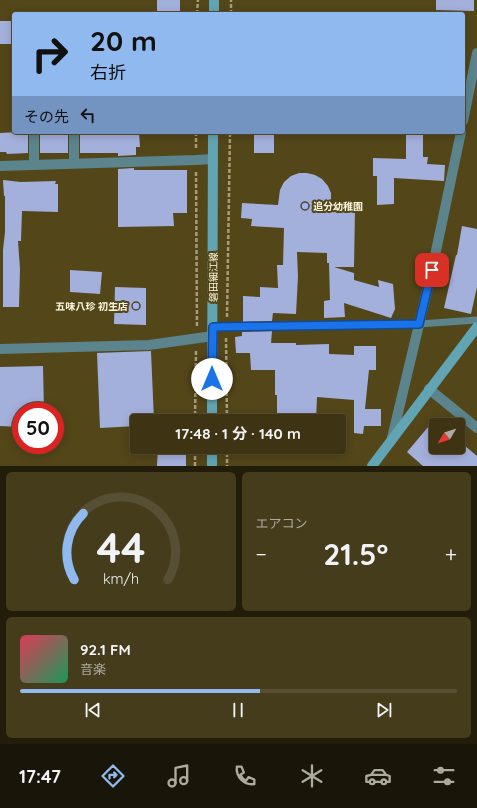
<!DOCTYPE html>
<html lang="ja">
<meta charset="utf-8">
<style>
:root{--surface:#3e3413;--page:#453c1c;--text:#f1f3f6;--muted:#adaaa0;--line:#574f33;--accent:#90b9f0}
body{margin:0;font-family:Quicksand,"Noto Sans JP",sans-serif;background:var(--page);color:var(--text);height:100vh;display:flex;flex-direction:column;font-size:15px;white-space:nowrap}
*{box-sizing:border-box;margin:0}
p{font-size:13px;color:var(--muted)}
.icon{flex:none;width:22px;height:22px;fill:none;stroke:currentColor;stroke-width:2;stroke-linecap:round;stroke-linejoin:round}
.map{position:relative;height:466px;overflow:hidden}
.panel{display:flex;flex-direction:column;gap:6px;padding:6px;background:#221d0a;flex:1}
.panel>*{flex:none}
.guide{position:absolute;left:12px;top:12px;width:453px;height:122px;border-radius:4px;box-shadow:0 2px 10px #0003,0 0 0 1px var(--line);background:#90b9f0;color:#111;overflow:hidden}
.needle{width:26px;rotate:231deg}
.buttons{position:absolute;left:429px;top:418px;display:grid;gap:8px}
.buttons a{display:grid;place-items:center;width:36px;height:36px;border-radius:4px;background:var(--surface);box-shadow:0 2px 10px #0003,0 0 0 1px var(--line);font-size:20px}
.speed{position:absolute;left:12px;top:402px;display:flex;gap:8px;font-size:20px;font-weight:700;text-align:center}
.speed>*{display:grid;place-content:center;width:52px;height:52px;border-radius:50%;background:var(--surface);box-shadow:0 2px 10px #0003,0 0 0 1px var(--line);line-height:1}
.speed .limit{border:6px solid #d22;background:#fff;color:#111}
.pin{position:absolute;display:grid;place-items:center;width:34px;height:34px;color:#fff;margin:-17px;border-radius:8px;box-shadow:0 2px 6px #0006}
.me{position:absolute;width:44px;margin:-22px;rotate:0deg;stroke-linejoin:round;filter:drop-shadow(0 0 3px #0008)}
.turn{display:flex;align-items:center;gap:14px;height:84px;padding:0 12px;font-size:18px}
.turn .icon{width:52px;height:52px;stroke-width:2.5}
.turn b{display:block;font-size:28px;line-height:34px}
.then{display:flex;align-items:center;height:38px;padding:0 12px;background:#0003;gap:8px;font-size:15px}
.big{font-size:30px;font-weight:700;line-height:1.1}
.panel .widget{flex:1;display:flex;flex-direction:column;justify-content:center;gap:6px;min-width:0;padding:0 14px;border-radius:6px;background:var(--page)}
.panel .dial{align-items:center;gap:0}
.dial svg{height:104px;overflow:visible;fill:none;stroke:var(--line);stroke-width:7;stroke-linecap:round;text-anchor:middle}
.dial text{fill:var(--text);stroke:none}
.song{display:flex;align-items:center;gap:12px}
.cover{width:48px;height:48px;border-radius:6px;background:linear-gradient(135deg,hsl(350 70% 55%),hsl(150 70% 35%))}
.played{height:4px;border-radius:2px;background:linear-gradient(90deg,var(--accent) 55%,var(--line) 55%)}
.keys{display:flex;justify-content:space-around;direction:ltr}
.heat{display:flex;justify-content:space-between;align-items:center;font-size:22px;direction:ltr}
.panel .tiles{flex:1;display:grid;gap:6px;grid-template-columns:1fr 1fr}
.widget:last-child{grid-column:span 2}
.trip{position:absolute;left:130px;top:414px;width:216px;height:40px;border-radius:4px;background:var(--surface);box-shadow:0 2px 10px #0003,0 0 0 1px var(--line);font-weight:700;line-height:40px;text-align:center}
.tab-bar{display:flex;height:64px;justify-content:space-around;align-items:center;background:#191508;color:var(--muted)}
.tab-bar .icon{width:28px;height:28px}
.tab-bar .active{color:var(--accent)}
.tab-bar b{font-size:18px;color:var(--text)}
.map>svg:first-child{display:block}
.building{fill:#a4b0dc}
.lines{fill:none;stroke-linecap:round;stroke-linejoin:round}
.path{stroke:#a79d7a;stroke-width:2.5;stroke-dasharray:4 2;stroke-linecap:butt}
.lane{stroke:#5b848d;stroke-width:7}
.street{stroke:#5b848d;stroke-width:10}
.secondary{stroke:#61a5b4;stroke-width:10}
.route-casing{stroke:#114b97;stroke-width:10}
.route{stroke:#1a73e8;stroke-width:7}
.poi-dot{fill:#a1b3fd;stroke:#534619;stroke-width:1.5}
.labels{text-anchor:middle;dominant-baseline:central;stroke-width:4;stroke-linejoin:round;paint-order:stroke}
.poi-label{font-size:10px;font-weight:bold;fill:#fcf5dd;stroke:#534619;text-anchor:start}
.street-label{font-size:10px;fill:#fcf5dd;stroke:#534619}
</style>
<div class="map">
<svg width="477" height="466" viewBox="0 0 477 466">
<rect width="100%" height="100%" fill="#534619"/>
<path class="building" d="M157,0H180V14H157Z
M436,0H474V11L436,10Z
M0,21H14V44H0Z
M18,132L28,133V153L7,154L6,152H0V133Z
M90,132H139L140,147H136V155L118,156V153H80V134L90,133Z
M254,132H274V153H254Z
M406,132H423V157H428L427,164L445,165L444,181L394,178V204L377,205V176H373V158L406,159Z
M40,133L68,134V153H40Z
M134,168V170H187V213H173L174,226L118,227V169Z
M299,173H307L315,175L322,179L328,186L331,193V205L355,209L354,267H334L354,273V280L379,287L378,280L393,284L395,309L391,318L344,303L345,317L324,318V301L330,300L329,263H327V253L297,252L298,276L296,314L273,313L272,321L243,322V296L260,297V287L278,288L277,265H283L284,228L251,226L252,219L241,218L242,203L278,205L280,190L284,182L291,176Z
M3,180L21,182L56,181L55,184H58V212L22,211L21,241H18L20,269L19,307H3V250L5,232V196H4Z
M462,226L477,229V287L471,314L444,308L456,255H457Z
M70,270L102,272L100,294L70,292Z
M115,287L146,288V325L114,324Z
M272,331L271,343H296V345L329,344V354L354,355V346H376V370H369L365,409H381V426H364L363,434L354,433V400L317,397L316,421H277V395H275V370H251L250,353H236L235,337L242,336V332Z
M151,351L154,421H137V426L100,428L97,353Z
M43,366L44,411H21V427L0,426V367Z
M434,420L440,425H436V447H458V440L477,456V466H423L407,452Z
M158,447H186V466H157Z"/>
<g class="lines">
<path class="path" d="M197,14L198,0
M231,14V0
M196,132V149
M196,172L197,327
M227,317L230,132
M226,338L227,421
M195,421L196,350
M227,447V466
M195,466V447"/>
<path class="lane" d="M213,327L419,324L477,320"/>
<path class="street" d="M463,121L477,53
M74,132V163
M34,165V132
M0,166L196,160L213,159
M0,349L149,345L213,336
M429,389L477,428
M392,438L432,270L461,132"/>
<path class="secondary" d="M214,14V0
M212,421L213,132
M212,466V447
M372,466L477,327"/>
</g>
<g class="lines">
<g class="route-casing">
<path id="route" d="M212,379L213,327L419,324L432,270"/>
</g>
<use href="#route" class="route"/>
</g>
<g class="poi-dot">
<circle cx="305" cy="206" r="4"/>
<circle cx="136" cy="306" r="4"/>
</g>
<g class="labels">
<g class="poi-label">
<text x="313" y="206">追分幼稚園</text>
<text x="128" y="306" text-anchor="end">五味八珍 初生店</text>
</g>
<g class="street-label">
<text transform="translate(213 277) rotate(-90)">磐田細江線</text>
</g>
</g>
</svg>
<div class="buttons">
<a><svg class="needle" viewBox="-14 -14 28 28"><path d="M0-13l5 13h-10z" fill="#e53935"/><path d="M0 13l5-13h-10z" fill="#adaaa0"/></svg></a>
</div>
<div class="speed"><div class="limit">50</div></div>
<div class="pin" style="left:432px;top:270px;background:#d93025"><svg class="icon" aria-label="arrive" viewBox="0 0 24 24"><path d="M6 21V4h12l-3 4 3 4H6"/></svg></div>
<svg class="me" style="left:212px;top:379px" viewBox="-20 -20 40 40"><circle r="19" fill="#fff"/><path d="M0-13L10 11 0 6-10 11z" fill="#1a73e8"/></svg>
<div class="trip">17:48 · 1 分 · 140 m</div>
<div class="guide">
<div class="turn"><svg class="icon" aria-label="right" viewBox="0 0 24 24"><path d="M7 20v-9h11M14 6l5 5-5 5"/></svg><div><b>20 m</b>右折</div></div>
<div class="then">その先<svg class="icon" aria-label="left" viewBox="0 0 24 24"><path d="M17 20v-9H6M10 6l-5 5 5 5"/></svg></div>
</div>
</div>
<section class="panel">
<div class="tiles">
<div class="widget dial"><svg viewBox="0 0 100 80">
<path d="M14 69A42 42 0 1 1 86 69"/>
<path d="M14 69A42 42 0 0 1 21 18" stroke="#90b9f0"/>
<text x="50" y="56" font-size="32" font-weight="700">44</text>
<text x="50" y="72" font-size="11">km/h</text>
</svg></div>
<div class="widget"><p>エアコン</p>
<div class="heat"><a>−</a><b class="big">21.5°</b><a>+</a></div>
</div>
<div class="widget">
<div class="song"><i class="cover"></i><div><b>92.1 FM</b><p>音楽</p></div></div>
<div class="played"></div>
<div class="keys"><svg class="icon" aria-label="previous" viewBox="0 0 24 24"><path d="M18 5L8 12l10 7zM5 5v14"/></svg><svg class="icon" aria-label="pause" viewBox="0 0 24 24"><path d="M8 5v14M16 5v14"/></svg><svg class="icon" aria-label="next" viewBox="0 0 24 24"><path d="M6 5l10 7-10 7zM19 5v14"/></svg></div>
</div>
</div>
</section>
<nav class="tab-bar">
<b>17:47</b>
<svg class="icon active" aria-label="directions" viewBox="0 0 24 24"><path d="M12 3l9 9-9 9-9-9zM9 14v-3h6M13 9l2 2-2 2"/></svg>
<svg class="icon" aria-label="music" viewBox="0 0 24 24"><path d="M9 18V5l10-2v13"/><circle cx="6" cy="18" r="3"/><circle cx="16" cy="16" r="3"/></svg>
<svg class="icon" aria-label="phone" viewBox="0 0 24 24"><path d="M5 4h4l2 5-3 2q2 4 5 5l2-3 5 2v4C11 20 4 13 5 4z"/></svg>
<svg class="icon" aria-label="climate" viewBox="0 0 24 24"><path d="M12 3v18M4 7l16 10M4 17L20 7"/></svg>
<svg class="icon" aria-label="car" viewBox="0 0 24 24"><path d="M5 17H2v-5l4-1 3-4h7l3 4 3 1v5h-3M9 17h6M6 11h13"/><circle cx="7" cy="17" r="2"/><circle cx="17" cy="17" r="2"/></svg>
<svg class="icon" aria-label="filters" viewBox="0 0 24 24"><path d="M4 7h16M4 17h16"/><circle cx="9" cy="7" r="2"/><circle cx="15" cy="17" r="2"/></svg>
</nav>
